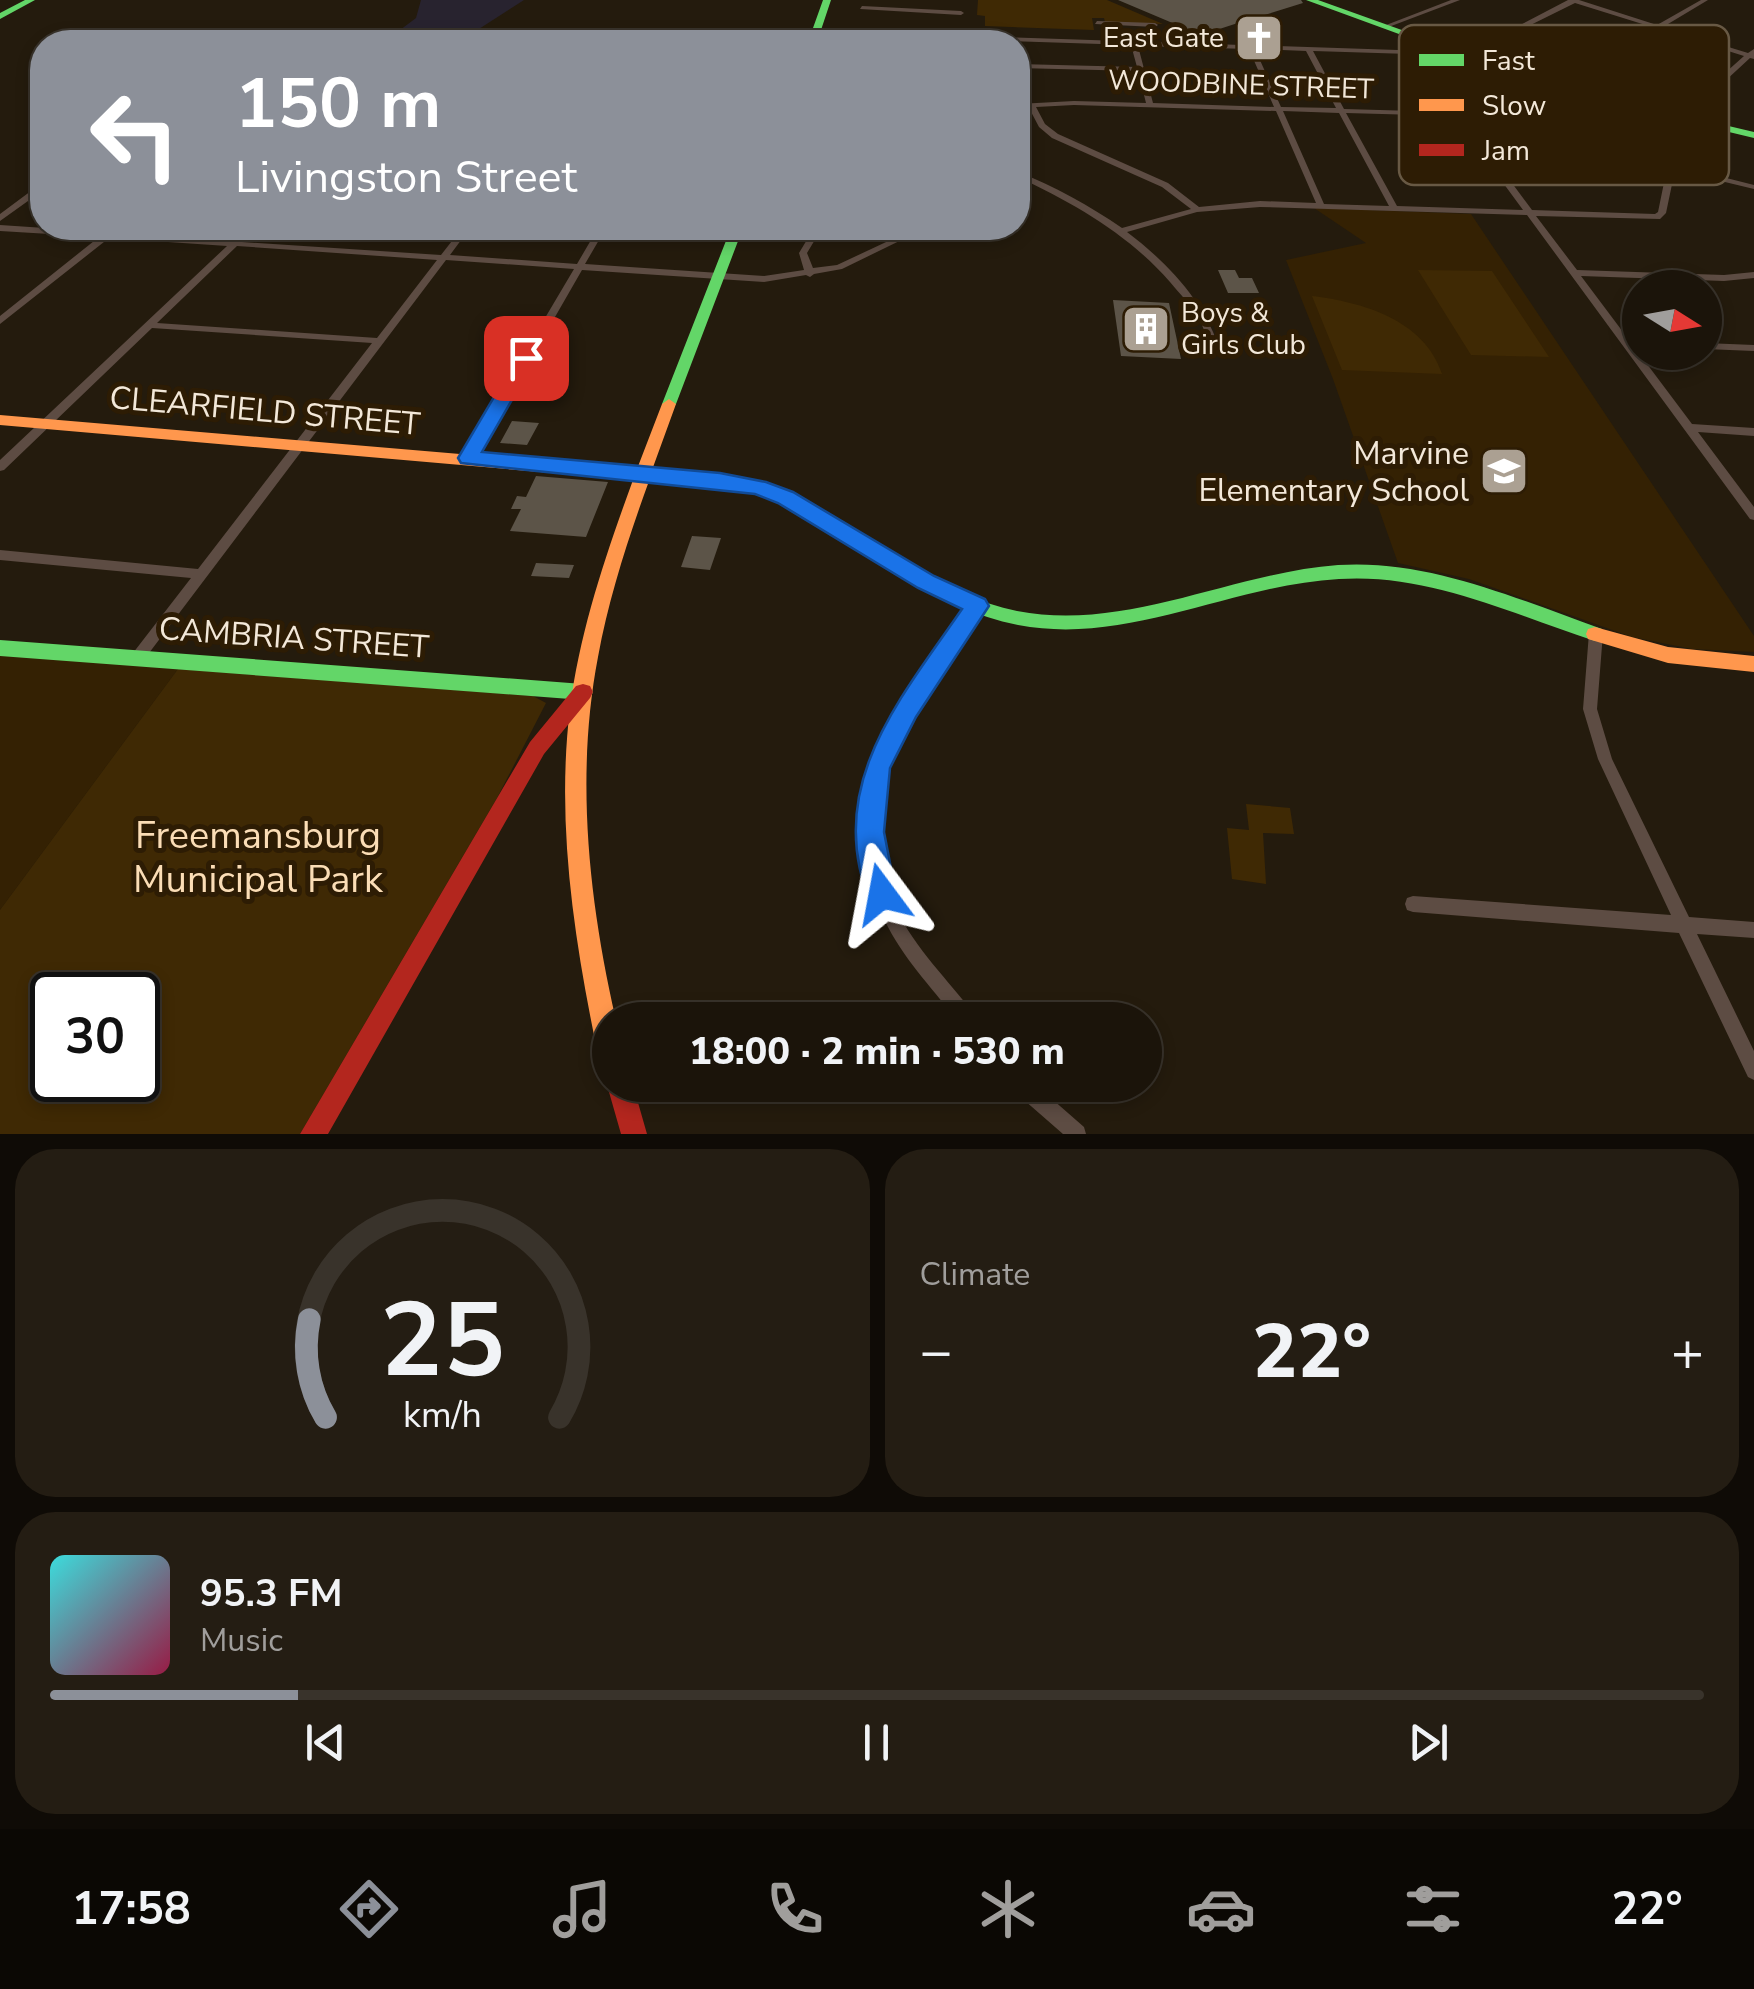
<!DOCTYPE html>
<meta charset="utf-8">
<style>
:root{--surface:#1b140a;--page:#241d13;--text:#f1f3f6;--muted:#a09e9c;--line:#39332b;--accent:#8c9099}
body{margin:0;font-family:"Nunito Sans",sans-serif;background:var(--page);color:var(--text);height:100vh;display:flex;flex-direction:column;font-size:38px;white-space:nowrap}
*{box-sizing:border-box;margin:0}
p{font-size:32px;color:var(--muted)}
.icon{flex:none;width:55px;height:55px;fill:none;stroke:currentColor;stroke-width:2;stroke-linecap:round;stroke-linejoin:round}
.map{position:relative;height:1134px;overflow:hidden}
.drawer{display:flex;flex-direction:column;gap:15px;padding:15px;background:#0f0b06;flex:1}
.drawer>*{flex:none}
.banner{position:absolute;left:30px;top:30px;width:1000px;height:210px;border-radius:40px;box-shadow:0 5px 15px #0003,0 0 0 2px var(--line);background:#8c9099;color:#fff;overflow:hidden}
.needle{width:65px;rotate:101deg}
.tools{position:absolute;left:1622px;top:270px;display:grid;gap:20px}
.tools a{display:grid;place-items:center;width:100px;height:100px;border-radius:50%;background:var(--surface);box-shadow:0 5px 15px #0003,0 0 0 2px var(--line);font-size:50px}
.speed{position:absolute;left:30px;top:972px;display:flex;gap:20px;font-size:50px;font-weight:700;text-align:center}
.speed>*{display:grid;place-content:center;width:130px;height:130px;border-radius:50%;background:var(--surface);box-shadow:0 5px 15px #0003,0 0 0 2px var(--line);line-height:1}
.speed .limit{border:5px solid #111;border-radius:15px;background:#fff;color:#111}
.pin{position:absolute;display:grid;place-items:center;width:85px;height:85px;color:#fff;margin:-42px;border-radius:20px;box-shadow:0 5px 15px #0006}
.me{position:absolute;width:110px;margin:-55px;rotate:347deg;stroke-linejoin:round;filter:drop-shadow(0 0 8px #0008)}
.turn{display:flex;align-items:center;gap:35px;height:210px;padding:0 40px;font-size:45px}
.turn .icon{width:130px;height:130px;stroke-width:2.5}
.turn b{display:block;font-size:70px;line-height:85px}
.big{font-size:75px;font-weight:800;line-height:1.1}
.drawer .tile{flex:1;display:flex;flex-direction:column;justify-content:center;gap:15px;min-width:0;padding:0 35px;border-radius:40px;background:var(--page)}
.drawer .dial{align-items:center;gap:0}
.dial svg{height:260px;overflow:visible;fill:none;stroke:var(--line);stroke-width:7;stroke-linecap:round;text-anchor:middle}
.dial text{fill:var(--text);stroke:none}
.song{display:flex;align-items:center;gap:30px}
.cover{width:120px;height:120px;border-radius:15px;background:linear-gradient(135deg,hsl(180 70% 55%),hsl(340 70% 35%))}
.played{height:10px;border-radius:5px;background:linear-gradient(90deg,var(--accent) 15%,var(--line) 15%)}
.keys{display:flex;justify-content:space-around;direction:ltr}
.heat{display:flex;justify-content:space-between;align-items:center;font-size:55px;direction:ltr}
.drawer .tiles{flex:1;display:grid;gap:15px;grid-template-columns:1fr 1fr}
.tile:last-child{grid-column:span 2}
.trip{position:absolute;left:592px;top:1002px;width:570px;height:100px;border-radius:50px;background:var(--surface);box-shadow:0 5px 15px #0003,0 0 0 2px var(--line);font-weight:800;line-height:100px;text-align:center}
.dock{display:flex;height:160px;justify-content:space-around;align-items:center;background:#0b0804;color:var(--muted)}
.dock .icon{width:70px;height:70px}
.dock .current{color:var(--accent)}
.dock b{font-size:45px;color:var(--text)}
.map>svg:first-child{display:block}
.industrial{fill:#28232f}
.built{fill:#342103}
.green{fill:#3f2904;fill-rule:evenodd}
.building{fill:#5c5448}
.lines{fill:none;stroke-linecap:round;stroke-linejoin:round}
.street{fill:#5d4c43;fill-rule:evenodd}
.fast{fill:#63d668;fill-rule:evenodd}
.slow{fill:#ff974d;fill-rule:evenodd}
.jam{fill:#b3261e;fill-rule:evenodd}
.route{fill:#1a73e8;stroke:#114b97;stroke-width:2.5}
.labels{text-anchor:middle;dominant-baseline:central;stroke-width:10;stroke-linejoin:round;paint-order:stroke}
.far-poi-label{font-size:28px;fill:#f3e8d9;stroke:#2d1c04;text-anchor:end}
.far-street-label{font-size:28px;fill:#f3e8d9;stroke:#2d1c04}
.street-label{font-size:32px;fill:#f3e8d9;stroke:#2d1c04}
.poi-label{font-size:32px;fill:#f3e8d9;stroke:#2d1c04;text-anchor:end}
.near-park-label{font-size:38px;fill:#fbddb6;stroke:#2d1c04}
.key{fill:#2d1c04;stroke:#685944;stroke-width:2.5}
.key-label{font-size:28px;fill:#f3e8d9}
</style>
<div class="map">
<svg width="1754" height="1134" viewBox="0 0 1754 1134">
<rect width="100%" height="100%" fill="#241b0d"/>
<path class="industrial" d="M421,0H524L468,36L400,30L416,18Z"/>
<path class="built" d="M1314,208L1471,214L1754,636V652L1692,649L1632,637L1469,579L1398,563L1333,379L1286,260L1366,243Z
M0,655L178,669L0,910Z"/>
<path class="green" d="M978,0H1107L1163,24L1105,22L1104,18H1092L1094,30L985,26V16L977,15Z
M1418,270L1492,271L1549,357L1471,355Z
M1312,296C1362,302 1425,320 1442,374L1342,370Z
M178,669L533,696L546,703L497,798L300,1134H0V910ZM52,995H138V1080H52Z
M1246,804L1290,808L1294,834L1263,833L1266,884L1232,879L1227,828L1249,830Z"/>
<path class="building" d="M1118,0H1301L1303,3L1255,18L1267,42H1254L1244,21L1201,35Z
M1218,270H1235L1239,278H1252L1259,293H1228Z
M1113,300L1169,303L1181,359L1121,356Z
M512,421L539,423L527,445L500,443Z
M536,476L608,482L586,537L510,531L521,509H511L517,496L526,497Z
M692,536L721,538L710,570L681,567Z
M536,563L574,565L569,578L531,576Z"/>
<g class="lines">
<path class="street" d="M1451,0H1460L1386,28L1381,27Z
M1568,0H1579L1657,25L1701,0H1708L1663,27L1748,53L1754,49V59L1750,58L1685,118L1675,165L1754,185V189L1675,170L1666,213L1660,219L1536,216L1577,270L1724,275L1754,272V278L1724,281L1581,276L1692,424L1754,428V436L1698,432L1754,507V520L1750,519L1527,215L1260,207L1197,212L1127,232C1168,263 1206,303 1221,353L1220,355H1212C1208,343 1205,330 1199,319C1191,305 1180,294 1170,282C1128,234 1075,204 1018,177V172C1054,186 1090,206 1122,228L1191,209L1162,187L1052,138L1039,127L1029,108H1018V104L1074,101L1146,103L1138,71L1018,68V64L1137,67L1131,45L815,35L812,33L815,31L1458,52L1460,53V55H1416L1459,112L1490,120L1652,27L1575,3L1466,57L1461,56ZM1658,29L1744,56L1678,115L1668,163L1497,121ZM1138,46L1249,49L1274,107L1153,103ZM1255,49L1306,51L1336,108L1281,107ZM1313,51L1409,54L1451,112L1344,109ZM1074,105L1276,111L1316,203L1260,201L1199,207L1168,183L1058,134L1045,124L1036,107ZM1283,111L1339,113L1389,206L1324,204ZM1346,113L1454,116L1523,210L1397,206ZM1463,117L1667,168L1658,212L1655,214L1532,210Z
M862,6L961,11L964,13L961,15L860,9Z
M1097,21L1155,23L1158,25L1155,27L1095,24Z
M348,37L351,39L347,42H340Z
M447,37L452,38L448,42H442Z
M39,185H42V191L0,221V214Z
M0,225L105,232L111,228H120L115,233L232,241L247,228H255L242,242L441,255L462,228H470L450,255L577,264L598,228H606L585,264L764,276L804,270L799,253L814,228H822L807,253L813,268L837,265L916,228H926L842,269L814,274L810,277L806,275L764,282L582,270L474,458L468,462L462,458L574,269L446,260L143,661L138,663L133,661L131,657L133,653L191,578L0,560V550L198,569L372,343L152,328L4,470L0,471V460L227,246L109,238L0,324V316L99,237L0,231ZM237,246L437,260L377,338L157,323Z
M1705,343L1754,345V351L1705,349Z
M977,600L982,601L983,605L982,609C919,700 842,794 896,909C915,948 948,980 974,1014L977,1020H957C932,988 902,957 885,921C872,893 862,863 861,833C859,751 928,665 972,601Z
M1596,628L1601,629L1603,633L1597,709L1612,759L1689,917L1754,922V938L1697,934L1754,1051V1080L1748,1077L1679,933L1413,912L1407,910L1405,904L1407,898L1413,896L1671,915L1598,759L1583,709L1589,633L1591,629Z
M1013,1085H1036L1084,1127L1086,1134H1063L1015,1092Z"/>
<path class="fast" d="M25,0H35L0,19V13Z
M823,0H831L817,42H808Z
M1306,0H1318L1555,85L1754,132V138L1549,89Z
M731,228H743L676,404L669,409L664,407L662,404Z
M700,474C737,477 769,484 802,499C875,533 936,595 1017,611C1127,632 1230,573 1338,565C1429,559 1517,599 1602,629L1604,634L1602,639L1595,641C1512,614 1429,573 1339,579C1230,585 1128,646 1018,625C934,609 870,548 796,510C779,501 759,493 739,490C724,487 709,488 694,484L692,480L694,476Z
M0,640L583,684L590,686L593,692L590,698L583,700L0,656Z"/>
<path class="slow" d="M669,399L676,404L652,470L700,474L708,480L700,486L649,481C628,539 609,597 598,657C575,777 589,902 616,1020H610V1063L601,1059L597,1050C574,938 556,823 570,708C580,630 606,554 633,480L0,425V415L637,469L662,404Z
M1595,627L1668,647L1754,656V672L1668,663L1588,639L1586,634L1588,629Z"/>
<path class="jam" d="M583,684L590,686L593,692L590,698L544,754L328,1134H300L530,742L576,686Z
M610,1078V1085H633L647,1134H621L607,1085Z"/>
</g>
<path class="route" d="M526,352L536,358L482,452L720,473L766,482L793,492L934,576L985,599L989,606L985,612L916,717L890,768L884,832L896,894L892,904L882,908L871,904C822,788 900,699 962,609L918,588L778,503L755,494L461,463L458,458L517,358Z"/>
<defs>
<g id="church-square" transform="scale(2.5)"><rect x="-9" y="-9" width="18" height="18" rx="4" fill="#aba092" stroke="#2d1c04"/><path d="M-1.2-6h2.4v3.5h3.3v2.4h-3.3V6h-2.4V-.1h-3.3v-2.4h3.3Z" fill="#fff"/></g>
<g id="building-square" transform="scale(2.5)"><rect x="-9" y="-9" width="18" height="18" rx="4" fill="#aba092" stroke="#2d1c04"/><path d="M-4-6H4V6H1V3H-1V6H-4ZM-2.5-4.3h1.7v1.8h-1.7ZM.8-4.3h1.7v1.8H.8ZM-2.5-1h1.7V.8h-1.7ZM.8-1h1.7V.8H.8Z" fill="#fff"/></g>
<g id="school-square" transform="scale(2.5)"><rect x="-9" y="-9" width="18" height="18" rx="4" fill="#aba092" stroke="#2d1c04"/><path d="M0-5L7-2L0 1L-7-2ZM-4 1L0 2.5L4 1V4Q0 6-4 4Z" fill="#fff"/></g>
</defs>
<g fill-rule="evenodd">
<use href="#church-square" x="1259" y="38"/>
<use href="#building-square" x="1146" y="329"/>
<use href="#school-square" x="1504" y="471"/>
</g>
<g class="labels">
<g class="far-poi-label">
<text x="1224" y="38">East Gate</text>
<text x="1181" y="313" text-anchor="start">Boys &amp;<tspan x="1181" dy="32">Girls Club</tspan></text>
</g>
<g class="far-street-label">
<text transform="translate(1241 85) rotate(2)">WOODBINE STREET</text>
</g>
<g class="street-label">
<text transform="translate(265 411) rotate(5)">CLEARFIELD STREET</text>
<text transform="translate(294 638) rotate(4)">CAMBRIA STREET</text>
</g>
<g class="poi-label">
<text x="1469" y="453">Marvine<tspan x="1469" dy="37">Elementary School</tspan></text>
</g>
<g class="near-park-label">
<text x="258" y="835">Freemansburg<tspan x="258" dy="44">Municipal Park</tspan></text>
</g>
</g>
<rect x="1399" y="25" width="330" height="160" rx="15" class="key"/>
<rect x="1419" y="54" width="45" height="12" fill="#63d668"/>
<rect x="1419" y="99" width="45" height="12" fill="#ff974d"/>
<rect x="1419" y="144" width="45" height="12" fill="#b3261e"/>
<g class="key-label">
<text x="1482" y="70">Fast</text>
<text x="1482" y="115">Slow</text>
<text x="1482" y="160">Jam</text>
</g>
</svg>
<div class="tools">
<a><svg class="needle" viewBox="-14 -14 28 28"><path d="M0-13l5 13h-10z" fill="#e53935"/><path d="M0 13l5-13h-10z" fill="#a09e9c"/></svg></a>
</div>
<div class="speed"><div class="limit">30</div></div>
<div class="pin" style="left:526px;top:358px;background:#d93025"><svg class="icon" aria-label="arrive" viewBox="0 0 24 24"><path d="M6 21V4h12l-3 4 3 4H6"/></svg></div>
<svg class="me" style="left:882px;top:894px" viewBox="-20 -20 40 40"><path d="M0-17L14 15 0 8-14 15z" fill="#1a73e8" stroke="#fff" stroke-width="4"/></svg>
<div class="trip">18:00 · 2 min · 530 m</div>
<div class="banner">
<div class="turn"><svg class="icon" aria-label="left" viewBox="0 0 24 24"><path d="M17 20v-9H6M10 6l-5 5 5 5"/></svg><div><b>150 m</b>Livingston Street</div></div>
</div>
</div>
<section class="drawer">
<div class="tiles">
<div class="tile dial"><svg viewBox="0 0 100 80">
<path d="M14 69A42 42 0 1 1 86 69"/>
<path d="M14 69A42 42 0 0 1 9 39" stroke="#8c9099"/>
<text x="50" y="56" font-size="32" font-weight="700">25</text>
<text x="50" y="72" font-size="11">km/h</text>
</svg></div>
<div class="tile"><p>Climate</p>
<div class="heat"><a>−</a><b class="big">22°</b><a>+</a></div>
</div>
<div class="tile">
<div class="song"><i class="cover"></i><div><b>95.3 FM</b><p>Music</p></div></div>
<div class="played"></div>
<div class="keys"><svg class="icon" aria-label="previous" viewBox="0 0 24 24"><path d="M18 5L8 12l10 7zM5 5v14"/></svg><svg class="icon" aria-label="pause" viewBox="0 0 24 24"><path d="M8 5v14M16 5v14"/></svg><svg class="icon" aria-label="next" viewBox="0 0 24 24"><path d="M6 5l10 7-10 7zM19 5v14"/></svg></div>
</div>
</div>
</section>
<nav class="dock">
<b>17:58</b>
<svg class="icon current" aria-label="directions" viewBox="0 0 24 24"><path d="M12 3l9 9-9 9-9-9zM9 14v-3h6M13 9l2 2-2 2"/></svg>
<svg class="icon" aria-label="music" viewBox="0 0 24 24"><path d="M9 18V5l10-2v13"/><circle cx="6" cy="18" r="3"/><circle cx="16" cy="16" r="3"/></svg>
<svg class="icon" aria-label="phone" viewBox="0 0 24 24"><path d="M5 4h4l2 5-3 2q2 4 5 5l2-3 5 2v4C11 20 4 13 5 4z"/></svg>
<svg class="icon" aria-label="climate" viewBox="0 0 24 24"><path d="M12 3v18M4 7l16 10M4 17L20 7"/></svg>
<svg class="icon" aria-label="car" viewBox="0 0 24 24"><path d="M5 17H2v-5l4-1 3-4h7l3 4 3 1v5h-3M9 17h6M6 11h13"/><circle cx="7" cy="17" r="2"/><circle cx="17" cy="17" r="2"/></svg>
<svg class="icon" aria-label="filters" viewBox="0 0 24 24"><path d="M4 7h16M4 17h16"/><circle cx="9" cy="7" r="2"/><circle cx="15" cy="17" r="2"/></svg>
<b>22°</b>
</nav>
